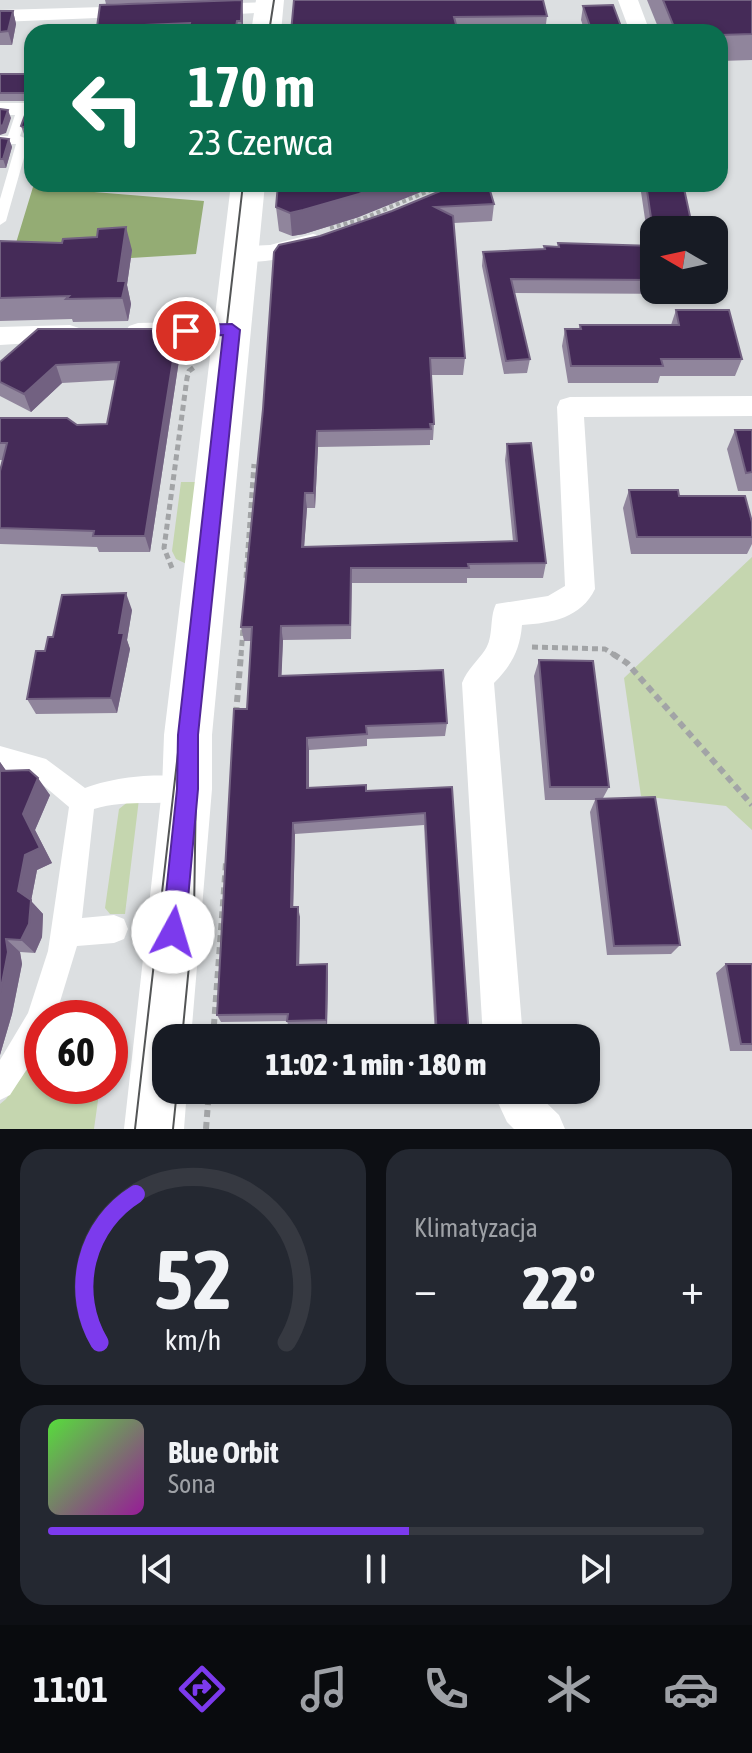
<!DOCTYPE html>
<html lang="pl">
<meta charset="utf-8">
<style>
:root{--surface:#171b24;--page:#242831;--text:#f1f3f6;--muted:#9ea1a6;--line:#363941;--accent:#7c3aed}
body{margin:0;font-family:"Asap Condensed",sans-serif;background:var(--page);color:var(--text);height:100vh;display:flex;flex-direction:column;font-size:30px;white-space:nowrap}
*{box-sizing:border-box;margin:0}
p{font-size:26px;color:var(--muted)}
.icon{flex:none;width:44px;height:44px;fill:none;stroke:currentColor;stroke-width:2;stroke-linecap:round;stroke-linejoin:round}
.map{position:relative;height:1129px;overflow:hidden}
.side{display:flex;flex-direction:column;gap:20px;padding:20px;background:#0d0f14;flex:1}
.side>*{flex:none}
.hud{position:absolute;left:24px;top:24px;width:704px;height:168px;border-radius:24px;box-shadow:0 2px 6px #0004;background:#0b6e4f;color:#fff;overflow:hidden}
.needle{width:52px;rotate:279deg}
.buttons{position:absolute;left:640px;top:216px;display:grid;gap:16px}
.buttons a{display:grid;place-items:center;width:88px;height:88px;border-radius:16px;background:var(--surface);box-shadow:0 2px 6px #0004;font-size:40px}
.speed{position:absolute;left:24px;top:1000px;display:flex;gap:16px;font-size:40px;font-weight:700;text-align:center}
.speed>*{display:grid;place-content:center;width:104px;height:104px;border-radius:50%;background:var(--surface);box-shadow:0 2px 6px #0004;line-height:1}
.speed .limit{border:12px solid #d22;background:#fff;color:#111}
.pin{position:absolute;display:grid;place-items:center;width:68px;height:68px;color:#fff;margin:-34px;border:4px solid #fff;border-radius:50%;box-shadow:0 2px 8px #0007}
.me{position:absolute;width:88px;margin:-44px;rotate:6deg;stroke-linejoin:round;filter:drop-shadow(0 0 6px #0008)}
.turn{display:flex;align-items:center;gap:28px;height:168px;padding:0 32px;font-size:36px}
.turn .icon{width:104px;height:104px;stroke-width:2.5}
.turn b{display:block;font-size:56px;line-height:68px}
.big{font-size:60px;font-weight:800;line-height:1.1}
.side .tile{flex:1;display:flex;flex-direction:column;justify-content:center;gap:12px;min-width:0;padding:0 28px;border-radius:24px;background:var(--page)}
.side .dial{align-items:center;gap:0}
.dial svg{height:208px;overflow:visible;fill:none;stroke:var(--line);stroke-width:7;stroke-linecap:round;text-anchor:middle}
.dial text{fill:var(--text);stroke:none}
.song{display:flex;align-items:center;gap:24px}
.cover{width:96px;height:96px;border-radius:12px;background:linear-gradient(135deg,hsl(110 70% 55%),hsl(300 70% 35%))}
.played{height:8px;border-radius:4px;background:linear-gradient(90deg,var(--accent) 55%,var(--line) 55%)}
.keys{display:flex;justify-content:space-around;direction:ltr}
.heat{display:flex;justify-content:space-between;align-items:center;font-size:44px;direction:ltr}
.side .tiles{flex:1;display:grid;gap:20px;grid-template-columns:1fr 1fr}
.tile:last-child{grid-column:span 2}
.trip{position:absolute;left:152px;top:1024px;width:448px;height:80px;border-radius:24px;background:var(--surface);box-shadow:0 2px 6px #0004;font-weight:800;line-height:80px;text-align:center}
.menu{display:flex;height:128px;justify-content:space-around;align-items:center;background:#090b0e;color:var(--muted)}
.menu .icon{width:56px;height:56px}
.menu .current{color:var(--accent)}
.menu b{font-size:36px;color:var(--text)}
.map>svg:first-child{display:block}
.green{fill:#c5d6af}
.forest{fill:#94ac74}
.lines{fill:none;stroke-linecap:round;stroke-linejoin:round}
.path-far2{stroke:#a2a4a6;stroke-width:4;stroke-dasharray:4 3;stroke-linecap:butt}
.path-far1{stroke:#a2a4a6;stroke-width:5;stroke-dasharray:6 4;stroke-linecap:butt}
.path{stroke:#a2a4a6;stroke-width:6;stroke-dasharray:7 5;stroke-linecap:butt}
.service{fill:#fff;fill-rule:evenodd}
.pedestrian{fill:#fff;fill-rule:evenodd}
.minor{fill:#fff;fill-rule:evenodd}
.primary{fill:#fff;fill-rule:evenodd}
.tram{stroke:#535556;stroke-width:2}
.wall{fill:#90859c}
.shaded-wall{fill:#726181}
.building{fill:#452b58;stroke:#726181;stroke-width:2}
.route{fill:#7c3aed;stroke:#51269a;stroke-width:2}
</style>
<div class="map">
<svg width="752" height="1129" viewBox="0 0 752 1129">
<rect width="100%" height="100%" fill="#dcdfe1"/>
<path class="green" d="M181,482H197L191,566L176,559L172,551Z
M752,557V830L726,806L641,796L624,678Z
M139,799L125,914H110L105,908L119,809L129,801Z
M42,1048V1086H100L94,1129H0V1104L6,1099Z"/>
<path class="forest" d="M33,187L204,201L196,254L131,258V250L9,266Z"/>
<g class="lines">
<path class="path-far2" d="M330,228L362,219L445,184"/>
<path class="path-far1" d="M172,568L164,548L187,378L189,371L196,366
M246,578L254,464
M532,647L605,649L616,656
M241,656L243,628"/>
<path class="path" d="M613,654L627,663L752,805
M236,714L241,654
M213,1038L226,863
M206,1129L209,1090"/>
<path class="service" d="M23,106L29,109L20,136L29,140L6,221L0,225V199L16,144H0V136H8L17,109Z"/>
<path class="pedestrian" d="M0,746L46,759L85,788C113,777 168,770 196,781L200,789L196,797C169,808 128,798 94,809L82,918L114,915L124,919L128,929L124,939L114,943L77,946L55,1018H42V1046L10,1095L0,1100V1060L28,1013L48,951L69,807L37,780L0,770Z"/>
<path class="minor" d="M618,0H638L650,32H630Z
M269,2L279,8L276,12L202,16L192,10L202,4Z
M138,6L148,12L145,16L0,22V10Z
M0,103H32V115H0Z
M313,234L321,236L325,242L321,248C293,255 261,267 232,259L228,253L232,247L270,245Z
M232,321L241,324L245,330L241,336L232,339L138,341L129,338L125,332L129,326L138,323Z
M70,325L79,328L83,334L79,340L0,345V327Z
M752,396V416L584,417L595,589C581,618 552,623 522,625C520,650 511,666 494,683L523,1038H483L462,683C468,668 477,662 485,650C494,637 489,618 496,604L548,596L565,586L557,407L560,400L570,397Z
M492,1090H533L559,1115L565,1129H514L507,1122Z"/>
<path class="primary" d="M256,0H284L281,32H251Z
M231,184H265L212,735V789L191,1038H166V1090H187L184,1129H124L162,789L164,735Z"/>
<path class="tram" d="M269,32L274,0
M182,1038L194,914L197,719L219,504
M135,1129L243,184
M173,1129L177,1090"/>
</g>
<path class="wall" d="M105,0H235L106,4Z
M242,0L243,32H98L97,27Z
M294,0L547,16L545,32H291Z
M647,0H752V60L720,61V32H660Z
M583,6L623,32H585L581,20Z
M0,11H13L16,24L12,45H0Z
M0,74H32V101H0Z
M32,107V132L30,137L24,134L21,126Z
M0,138L9,139L12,147L6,168H0Z
M123,184H207L206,188L124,187Z
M457,184L494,204L492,221L454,223L465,358L463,375H431L434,424L433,440H430V445L318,447L315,508H307L304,547L513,541L505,460L507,444L546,563L543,578H467V583H352L351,639L283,640L281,676L447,723L445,736L367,739V746L309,750V788L366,791L452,787L469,1038H435L424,825L295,834L293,907L300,917L299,965L328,972L327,1027L289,1028L287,1021L221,1022L217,1015L247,709L251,641H244L241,627L320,236L392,211Z
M643,184H683L654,230V290H683L682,294L514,293L530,359L527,373L504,374L482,266L483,252L544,249V246L558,247V243L649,246L641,192Z
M276,207L359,217L304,234L292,236L279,231Z
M0,241L62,243L132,250L127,285L131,304L128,321L73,322L72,319L0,321Z
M676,310L742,359L735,376H660L658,383H568L562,346L565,329H579L580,325H671Z
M181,347L150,552H99L97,547L0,544V471L3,460H0V418L77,425L107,424L115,380L62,383L31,412L0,396V362Z
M735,430H752V491H738L727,449Z
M629,490L679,496L752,522V544L747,554H631L623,508Z
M132,610L127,640L130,649L117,713L36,714L27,699L53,637Z
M539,660L609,787L603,798L680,945L671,954L607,955L590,812L595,800H545L534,676Z
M0,762L6,771L50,795L35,830L52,863L37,870L31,901L43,914L42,937L35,953L20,952L22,964L12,1014L0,1055Z
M726,964H752V1051H730L716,973Z"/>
<path class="shaded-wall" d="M242,0L243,16V32L241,21Z
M13,11L16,24L12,45L8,31Z
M8,110L11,118L6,133L0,135V126Z
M32,115V132L30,137L28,129Z
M9,139L12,147L6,168L3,159Z
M383,184H441L359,217L304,234L292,236L290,213Z
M126,227L132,250L127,285L131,304L128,321L118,281Z
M178,329L181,347L150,552L145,536Z
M56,365L62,383L31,412L24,394Z
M317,431L318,447L315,508L314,493Z
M305,493L307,508L303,562L302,547Z
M126,593L132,610L127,640L130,649L117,713L111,698L119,633Z
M281,626L283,640L281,690L279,676Z
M307,738L309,750V800L307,788Z
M0,762L10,776L0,783Z
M38,778L50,795L35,830L52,863L37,870L31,901L43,914L42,937L35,953L21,940L18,891L23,814Z
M293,823L295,834L293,916L291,907Z
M298,907L300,917L299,973L297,965Z
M6,939L20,952L22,964L12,1014L0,1055V993Z
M327,964L328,972L327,1027L326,1020Z"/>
<path class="building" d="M242,0L241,21H237L235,32H188L190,23L97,27L100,5Z
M294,0H543L547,16L454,17L458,32H291Z
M663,0H752V34L720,35V32H676Z
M613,5L623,32H592L583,6Z
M0,11H13L8,31L0,32Z
M0,74H32V97V93H0Z
M32,107V115L28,129L21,126L27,110Z
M0,109L8,110L3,125L0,126Z
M0,138L9,139L3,159H0Z
M278,184H383L359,194L303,210L290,213L276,207Z
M457,184H488L494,204L435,207L453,216L465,358H430L434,424H430L431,429L317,431L314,493H305L302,547L517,541L507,444L531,443L546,563L468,564L469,568H351L350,625L281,626L279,676L443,670L447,723L366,726L367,734L307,738V788L366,785V791L452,787L469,1038H437L425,813L293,823L291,907H298L297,965L327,964L326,1020L287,1021L288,1014L217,1015L234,709H247L252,627H241L263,409L274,252L279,245L320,236L392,211Z
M646,184H683L693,230H654V238Z
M126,227L118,281H126L122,298L66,299L69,296L0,298V241L62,243L63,239L97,237L98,229Z
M558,243L654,246V280L511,279L530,359L506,361L483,252L545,249L544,246L559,247Z
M676,310H729L742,359H661L663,366H571L565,329H581L580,325H679Z
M38,329H178L145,536H93L94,531L0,528V471L7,443H0V418H67L77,425L107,424L119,362L56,365L24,394L0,382V362Z
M735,430H752V472L746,473Z
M629,490H678L679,496H745L752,522V537H637Z
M126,593L119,633H124L111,698L27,699L36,651H45L48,637H53L62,595Z
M539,660L593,661L609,787H550Z
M29,770L38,778L23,814L40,848L25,855L18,891L31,900L29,924L21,940L6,939L8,952L0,993V771Z
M655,797L680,945L614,946L596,799Z
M726,964H752V1044H741Z"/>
<path class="route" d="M232,324L240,330L198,735V789L185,932L181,940L173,943L165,940L162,932L177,789L178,735L223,335L186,336L178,331L186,325Z"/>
</svg>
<div class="buttons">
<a><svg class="needle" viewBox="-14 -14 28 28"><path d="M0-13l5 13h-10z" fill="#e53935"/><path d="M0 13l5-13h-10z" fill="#9ea1a6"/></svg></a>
</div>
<div class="speed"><div class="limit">60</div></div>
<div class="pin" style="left:186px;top:331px;background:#d93025"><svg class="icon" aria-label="arrive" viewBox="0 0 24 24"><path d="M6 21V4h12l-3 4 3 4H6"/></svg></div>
<svg class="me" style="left:173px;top:932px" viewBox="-20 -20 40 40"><circle r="19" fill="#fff"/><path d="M0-13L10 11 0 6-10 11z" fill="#7c3aed"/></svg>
<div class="trip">11:02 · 1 min · 180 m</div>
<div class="hud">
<div class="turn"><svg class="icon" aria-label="left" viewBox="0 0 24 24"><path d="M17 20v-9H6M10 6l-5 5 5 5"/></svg><div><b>170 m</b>23 Czerwca</div></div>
</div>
</div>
<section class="side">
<div class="tiles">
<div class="tile dial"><svg viewBox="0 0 100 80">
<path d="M14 69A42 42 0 1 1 86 69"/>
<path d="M14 69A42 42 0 0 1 28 12" stroke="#7c3aed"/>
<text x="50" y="56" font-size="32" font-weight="700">52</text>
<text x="50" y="72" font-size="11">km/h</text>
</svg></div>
<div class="tile"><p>Klimatyzacja</p>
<div class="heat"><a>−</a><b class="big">22°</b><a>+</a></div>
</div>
<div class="tile">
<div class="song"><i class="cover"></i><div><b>Blue Orbit</b><p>Sona</p></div></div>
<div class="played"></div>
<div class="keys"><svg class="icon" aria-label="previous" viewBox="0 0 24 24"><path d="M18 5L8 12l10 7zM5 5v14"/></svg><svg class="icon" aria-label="pause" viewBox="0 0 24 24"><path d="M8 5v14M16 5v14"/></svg><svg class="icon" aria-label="next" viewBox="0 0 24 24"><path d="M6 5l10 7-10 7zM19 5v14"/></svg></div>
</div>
</div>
</section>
<nav class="menu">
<b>11:01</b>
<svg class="icon current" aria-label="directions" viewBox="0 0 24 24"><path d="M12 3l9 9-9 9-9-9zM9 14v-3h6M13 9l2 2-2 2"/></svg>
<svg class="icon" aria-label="music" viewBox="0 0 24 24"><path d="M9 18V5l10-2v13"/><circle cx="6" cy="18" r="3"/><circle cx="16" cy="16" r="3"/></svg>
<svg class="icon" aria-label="phone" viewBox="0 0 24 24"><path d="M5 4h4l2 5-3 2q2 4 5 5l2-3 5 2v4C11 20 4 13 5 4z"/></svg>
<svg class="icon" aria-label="climate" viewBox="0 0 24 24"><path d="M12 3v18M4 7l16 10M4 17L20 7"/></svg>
<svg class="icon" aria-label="car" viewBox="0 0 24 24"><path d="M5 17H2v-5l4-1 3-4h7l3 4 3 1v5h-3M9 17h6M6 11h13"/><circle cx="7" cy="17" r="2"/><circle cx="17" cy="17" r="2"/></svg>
</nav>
